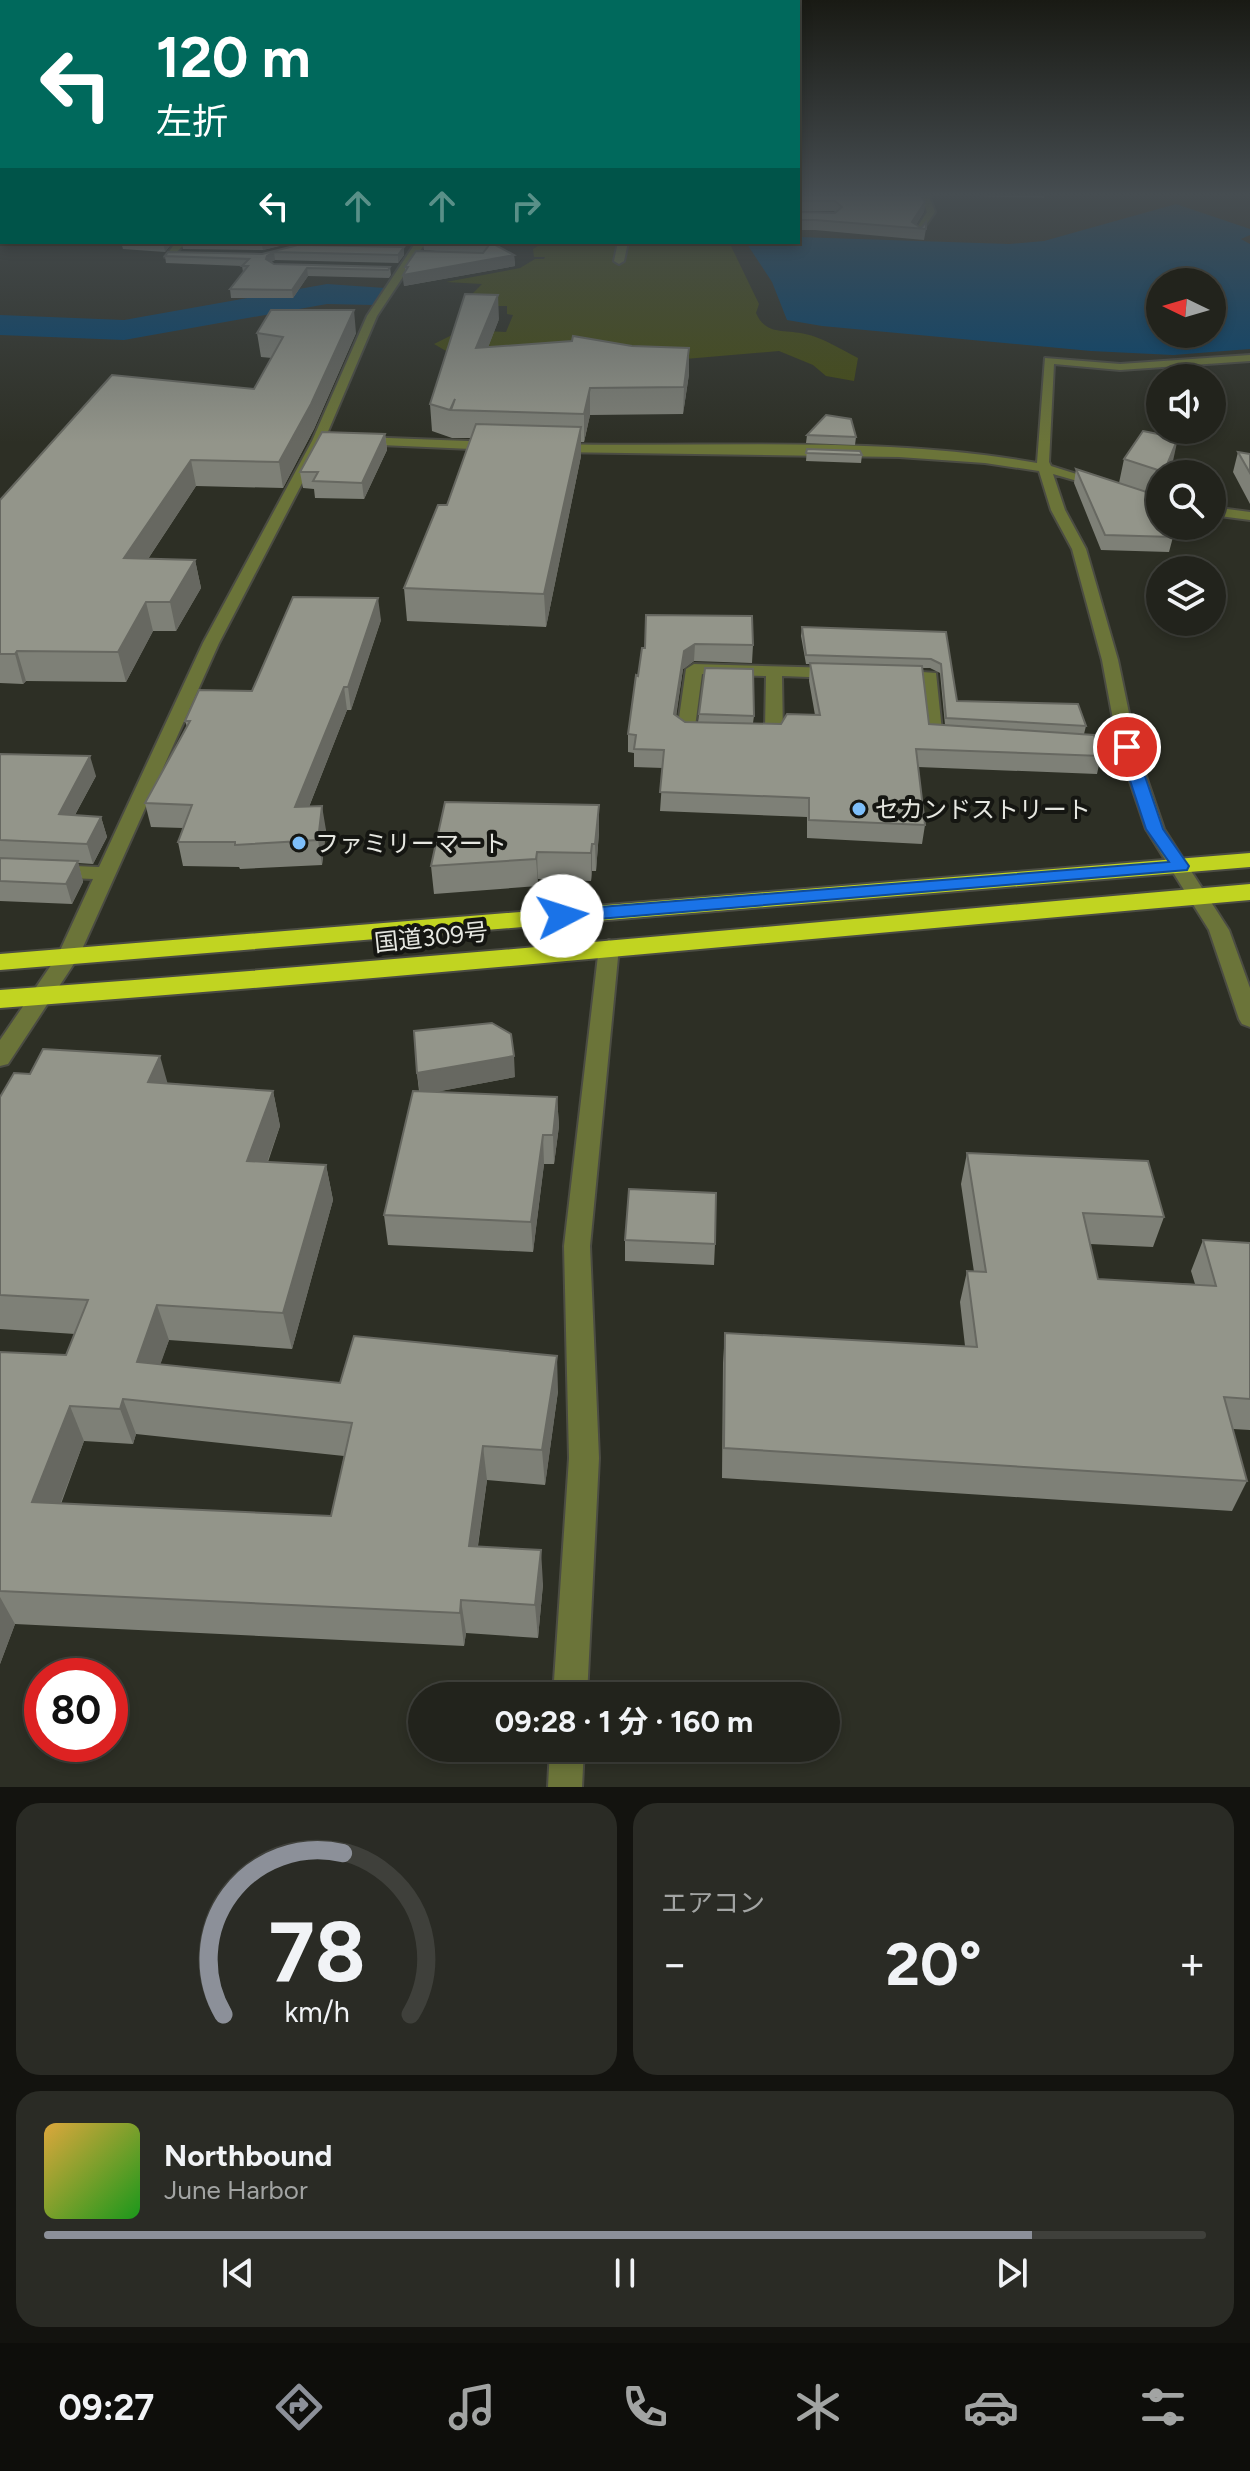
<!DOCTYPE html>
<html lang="ja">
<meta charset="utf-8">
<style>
:root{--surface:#22231c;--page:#2a2b25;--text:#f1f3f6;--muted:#a2a4a3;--line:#3f403b;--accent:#8c9099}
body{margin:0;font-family:Figtree,"Noto Sans JP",sans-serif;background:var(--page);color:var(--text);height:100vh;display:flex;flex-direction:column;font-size:30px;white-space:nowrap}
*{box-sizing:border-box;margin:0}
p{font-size:26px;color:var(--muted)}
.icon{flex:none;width:44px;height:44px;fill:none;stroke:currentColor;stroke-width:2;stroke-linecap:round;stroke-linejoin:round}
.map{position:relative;height:1787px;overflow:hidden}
.details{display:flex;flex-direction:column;gap:16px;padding:16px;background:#13130f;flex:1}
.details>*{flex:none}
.banner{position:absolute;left:0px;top:0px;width:800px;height:244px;box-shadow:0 4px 12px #0003,0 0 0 2px var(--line);background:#00695c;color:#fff;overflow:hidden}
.needle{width:52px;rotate:275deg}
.controls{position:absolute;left:1146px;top:268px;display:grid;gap:16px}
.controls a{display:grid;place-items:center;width:80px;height:80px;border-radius:50%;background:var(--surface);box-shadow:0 4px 12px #0003,0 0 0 2px var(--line);font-size:40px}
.speed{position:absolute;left:24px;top:1658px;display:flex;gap:16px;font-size:40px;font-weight:700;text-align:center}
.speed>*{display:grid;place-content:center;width:104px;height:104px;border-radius:50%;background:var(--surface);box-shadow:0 4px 12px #0003,0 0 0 2px var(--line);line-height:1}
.speed .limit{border:12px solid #d22;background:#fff;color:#111}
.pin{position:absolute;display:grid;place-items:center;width:68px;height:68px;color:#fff;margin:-34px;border:4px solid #fff;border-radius:50%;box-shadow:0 2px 8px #0007}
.me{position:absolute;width:88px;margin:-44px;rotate:85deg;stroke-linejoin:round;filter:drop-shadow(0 0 6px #0008)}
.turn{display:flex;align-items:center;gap:28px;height:168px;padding:0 24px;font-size:36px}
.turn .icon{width:104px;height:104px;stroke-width:2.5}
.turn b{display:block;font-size:56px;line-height:68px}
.lanes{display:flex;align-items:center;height:76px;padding:0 24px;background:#0003;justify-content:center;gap:40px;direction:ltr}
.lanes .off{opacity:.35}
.big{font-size:60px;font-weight:700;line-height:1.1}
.details .tile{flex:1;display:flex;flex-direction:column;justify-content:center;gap:12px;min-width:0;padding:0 28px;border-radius:24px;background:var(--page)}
.details .dial{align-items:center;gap:0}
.dial svg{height:208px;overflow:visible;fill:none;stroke:var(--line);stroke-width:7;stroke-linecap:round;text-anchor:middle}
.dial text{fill:var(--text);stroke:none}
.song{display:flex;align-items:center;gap:24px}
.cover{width:96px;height:96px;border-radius:12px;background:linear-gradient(135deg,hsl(40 70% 55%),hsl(120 70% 35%))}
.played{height:8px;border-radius:4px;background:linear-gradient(90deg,var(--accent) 85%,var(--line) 85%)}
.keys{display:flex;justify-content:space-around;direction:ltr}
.heat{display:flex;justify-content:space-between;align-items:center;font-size:44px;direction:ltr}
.details .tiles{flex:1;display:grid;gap:16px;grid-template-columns:1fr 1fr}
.tile:last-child{grid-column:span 2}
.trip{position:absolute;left:408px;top:1682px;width:432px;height:80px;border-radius:40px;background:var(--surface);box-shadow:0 4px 12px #0003,0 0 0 2px var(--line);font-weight:700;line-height:80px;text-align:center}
.tabs{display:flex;height:128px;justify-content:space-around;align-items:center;background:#0e0e0b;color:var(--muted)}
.tabs .icon{width:56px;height:56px}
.tabs .on{color:var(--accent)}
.tabs b{font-size:36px;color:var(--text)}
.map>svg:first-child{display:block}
.green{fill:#454c11}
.water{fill:#004371;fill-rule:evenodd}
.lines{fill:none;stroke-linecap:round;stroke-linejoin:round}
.river{fill:#004371;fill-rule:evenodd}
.minor-casing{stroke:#4b4c43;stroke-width:4}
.highway-casing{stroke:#4b4c43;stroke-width:4}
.minor{fill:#6b7439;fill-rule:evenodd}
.highway{fill:#c1d421;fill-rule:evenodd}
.wall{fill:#7e8077;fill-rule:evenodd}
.shaded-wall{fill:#676861}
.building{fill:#93958a;stroke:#676861;stroke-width:2;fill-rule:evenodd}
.route{fill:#1a73e8;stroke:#114b97;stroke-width:2}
.poi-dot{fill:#7dbef9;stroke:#151612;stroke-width:3}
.labels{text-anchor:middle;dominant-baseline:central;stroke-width:8;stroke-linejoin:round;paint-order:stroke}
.poi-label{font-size:24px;fill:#e6e7e1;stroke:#151612;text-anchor:start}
.street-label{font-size:24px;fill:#e6e7e1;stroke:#151612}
</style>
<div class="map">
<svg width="1250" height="1787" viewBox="0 0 1250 1787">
<rect width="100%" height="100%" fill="#2d2f25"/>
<path class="green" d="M729,242L759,304L756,313C766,336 785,329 805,334C822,337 842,350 858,358L854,381L826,376L813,365L779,351L685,359L453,355L434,344L462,330L506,332L513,315L507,314V306H485L472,294L482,284L446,282L520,268L535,259H544L545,257H534L533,249L543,243Z"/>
<path class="water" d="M1176,204L1250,229V235L1241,239L1250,244V349L1173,355L1091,351L822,326L787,320L772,282L747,244L798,242V237L1009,244L1044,241ZM1160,282H1212V334H1160Z"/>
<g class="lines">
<path class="river" d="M327,284L385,288L390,295L385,302L374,305L327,304L124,340L0,335V315L124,320Z"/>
<g class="minor-casing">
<path id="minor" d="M920,193H928L935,212L919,235L914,232L927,212Z
M176,242H186L176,253L192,254V258L165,257Z
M416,242H426L377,316L324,441L219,643L79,956L8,1064L0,1066V1040L58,955L93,879L0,875V863L99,867L203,643L312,441L367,316Z
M618,242H628L624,261L619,264L614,261Z
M1250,355V361L1120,370L1054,364L1049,462L1051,466L1105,483L1098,487L1053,474L1065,510L1086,549L1118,660L1136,747L1164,829L1229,930L1250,988V1027L1242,1024L1239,1019L1209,930L1146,829L1120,752L1071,749L1062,744L1071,739L1117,741L1102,660L1072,549L1051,510L1039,471L985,463L899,457L554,452L548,448L554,444C714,448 879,435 1037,463L1045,358L1120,364Z
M362,437L494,442L500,446L494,450L358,444V438Z
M1212,507L1250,512V520L1212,515Z
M694,664L835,668L843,673L835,678L782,676L783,735C776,743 756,743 749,735L752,731L765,730L766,676L702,674L695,727L708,728L711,732C704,740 684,740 677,732L686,669Z
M895,670L936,673L942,731L953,733L956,737L953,741L928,740L922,681L889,678L887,675L889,672Z
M609,940L619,947L590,1246L599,1458L587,1696H553L569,1458L564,1246L599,947Z
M550,1748H584L582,1787H548Z"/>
</g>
<g class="highway-casing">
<path id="highway" d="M1250,853V867L0,970V954Z
M1250,884V900C833,936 417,977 0,1008V990C417,960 833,920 1250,884Z"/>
</g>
<use href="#minor" class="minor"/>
<use href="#highway" class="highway"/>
</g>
<path class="wall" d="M798,193L925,202L924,212L916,225L926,229L924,240L815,230H798ZM798,211H834L835,212H799Z
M931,193H1045L1044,198L932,195Z
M121,242H173L165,252L123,249Z
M182,242H295L263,250L183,249Z
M357,242H413L412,243Z
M423,242H490L514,255L515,266L404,286L403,275L405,271V267L448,252L424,250Z
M298,245L404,255L398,263L275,260L271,262L274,264L390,267L391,275L389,278L308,276L293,298H231L230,289L243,272L242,266L166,263L165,256L262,254Z
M499,319L488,347L632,346L689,348V374L683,414L590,415L584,442H581V456L546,627L407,621L404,588L447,505L471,438H452L432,431L430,404Z
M257,333H356L314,429L283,488L196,486L148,559L195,560L201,588L176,631H153L126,682L26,681L23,684L0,683V500L254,389L272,358L261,357Z
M385,434L387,450L364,499L315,498L314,489L303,488L300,472Z
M807,435L856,437L855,445L806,443Z
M807,449L862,455L861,463L806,461Z
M1238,452L1250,454V504L1233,472Z
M1124,459L1173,461L1167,474H1160V492L1158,496H1156L1155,501L1173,537L1169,552L1101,550L1074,483L1076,469L1119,483Z
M646,615L753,645L752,663L694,661L683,669L676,715L685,722H698L699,714L754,716L753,723L781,724L815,715L809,681L810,664H806L801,636L802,627L946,632L957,701L1086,726L1084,734L1101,756L1097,774L918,767L925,825L922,844L807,838V817L660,811L663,768L634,767V753L628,752V734L638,676L645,648ZM922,668H930L940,673L945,725L929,724Z
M381,620L351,710H347L309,807L326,830L322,865L240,869L239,867L183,866L178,842L183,828L151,827L145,803L187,727L185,721L252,691Z
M0,754L96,776L75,815L101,817L107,837L93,864L78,863L83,882L72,904L0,901Z
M599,805V832L596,871H592L591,881L538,879V886L434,894L431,866Z
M417,1073L515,1077L435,1092L557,1097L559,1126L554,1164H544L533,1252L388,1245L384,1215L419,1091Z
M167,1083L273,1091L280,1126L268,1162L326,1165L333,1200L292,1349L169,1340L160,1364L340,1383L558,1391L545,1485L487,1480L478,1546L543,1584L538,1638L466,1633L464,1646L15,1624L0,1664V1352L66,1355L75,1334L0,1329V1097ZM136,1434L344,1456L331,1516L61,1504L84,1441L133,1444Z
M967,1153L1164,1217L1153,1247L1090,1244L1098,1279L1195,1284L1191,1271L1203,1240L1250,1243V1430L1233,1429L1247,1481L1232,1511L722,1478L723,1363L725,1333L965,1346L960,1302L967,1271L974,1272L961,1184Z
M625,1240L715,1244L714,1265L625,1261Z"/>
<path class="shaded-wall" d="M925,202L924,212L914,228L912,222Z
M163,242H173L165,252Z
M261,242H295L263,250Z
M404,247V255L398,263V255Z
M274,252L275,260L268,263L266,259L267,256Z
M514,255L515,266L404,286L403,275Z
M307,268L308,276L293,298L292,290Z
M498,295L499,319L478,374L476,348Z
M354,310L356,333L314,429L283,488L279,462Z
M689,348V374L683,414L684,387Z
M590,388V415L584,442V414Z
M581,427V456L546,627L544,594Z
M385,434L387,450L364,499L362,483Z
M1178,438L1173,461L1167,474H1164Z
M191,460L196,486L130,586L124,558Z
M195,560L201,588L176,631L170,602Z
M378,598L381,620L351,710L348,687Z
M146,602L153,631L126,682L118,652Z
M695,644L694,661L683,669L674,732V714L684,651Z
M17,651L26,681L23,684L15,654Z
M344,687L347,710L299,832L295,807Z
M90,756L96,776L65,833L59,814Z
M599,805V832L596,871L595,844Z
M322,806L326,830L322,865L318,840Z
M101,817L107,837L93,864L87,844Z
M592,844V871L591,881V853Z
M537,852L538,879V886L536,859Z
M78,861L83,882L72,904L66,884Z
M160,1056L170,1092L148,1082Z
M514,1056L515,1077L420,1095L417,1073Z
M273,1091L280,1126L255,1196L247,1161Z
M557,1097L559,1126L554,1164L553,1135Z
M543,1135L544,1164L533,1252L531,1222Z
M326,1165L333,1200L292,1349L283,1313Z
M157,1305L169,1340L149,1397L137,1362Z
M557,1356L558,1391L545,1485L542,1450Z
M123,1399L136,1434L133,1444L120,1409Z
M70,1406L84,1441L48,1536L32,1502Z
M483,1446L487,1480L473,1579L469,1546Z
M541,1550L543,1584L538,1638L535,1605Z
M0,1597L15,1624L0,1664Z
M461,1600L466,1633L464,1646L460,1613Z"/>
<path class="building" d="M0,193H2V208H0Z
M798,193H919L925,202L912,222L921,228L926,222V229L815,220H798V208L799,212L835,213L842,207L835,201H798Z
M453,242H490L514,255L403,275L408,267H405L416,251L483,253L489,245Z
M298,245L404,247L398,255L274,252L267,256L266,259L274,264L390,267L388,270L307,268L292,290L230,289L248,266H242L249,259L165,256L168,252L262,254Z
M465,294L498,295L476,348L572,341L573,336L632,346L689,348L684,387L590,388L584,414L451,410L455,399L450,410L430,404Z
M271,310H354L311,404L279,462L191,460L124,558L195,560L170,602H146L118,652L17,651L15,654H0V500L112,375L254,389L283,337L257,333Z
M826,415L851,419L856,437L807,435Z
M476,424L581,427L544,594L404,588L438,505H447Z
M1143,431L1178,438L1164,472L1124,459Z
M322,432L385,434L362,483L313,481L318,472H300Z
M807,449L860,451L862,455L806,453Z
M1238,452L1250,454V473Z
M1076,469L1156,495L1154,500L1160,511V526H1168L1173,537L1105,535Z
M293,597L378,598L348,687H344L295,807L322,806L318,840L235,845V842H178L192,805L145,803L190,721H185L199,690L252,691Z
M646,615L752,616L753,645L695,644L684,651L674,714L685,722L781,724L787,714L820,715L810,663L922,666L929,724L1094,735L1101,756L916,749L925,825L809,820V798L660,792L664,750L634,749L636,735L628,734L636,675L638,676L642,648H645Z
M802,627L946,632L957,701L1078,704L1086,726L946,718L941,664L931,659L806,655Z
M705,668L753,669L754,716L699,714Z
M0,754L90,756L59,814L101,817L87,844L0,840Z
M445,802L599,805L595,844H592L591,853L537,852L536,859L431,866Z
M0,858L78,861L66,884L0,881Z
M492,1023L511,1034L514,1056L417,1073L414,1031Z
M43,1049L160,1056L148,1082L273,1091L247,1161L326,1165L283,1313L157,1305L137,1362L340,1383L354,1336L557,1356L542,1450L483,1446L469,1546L541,1550L535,1605L461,1600L460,1613L0,1591V1352L66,1355L88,1300L0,1295V1097L14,1073L30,1074ZM123,1399L352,1423L331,1516L32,1502L70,1406L120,1409Z
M413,1091L557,1097L553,1135H543L531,1222L384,1215Z
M967,1153L1148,1161L1164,1217L1083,1213L1098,1279L1216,1286L1203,1240L1250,1243V1399L1224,1397L1247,1481L724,1448L725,1333L977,1347L967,1271L986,1272Z
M629,1189L716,1193L715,1244L625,1240Z"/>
<linearGradient id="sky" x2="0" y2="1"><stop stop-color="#191a14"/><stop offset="0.44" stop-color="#464d51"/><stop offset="1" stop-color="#464d51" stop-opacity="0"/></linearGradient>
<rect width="1250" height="443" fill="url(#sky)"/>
<path class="route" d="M1127,742L1135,747L1163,829L1189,866L1187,870L562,922L553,916L562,910L1169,862L1146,829L1119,747Z"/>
<g class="poi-dot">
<circle cx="859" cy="809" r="8"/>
<circle cx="299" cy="843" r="8"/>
</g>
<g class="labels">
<g class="poi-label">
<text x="875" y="809">セカンドストリート</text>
<text x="315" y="843">ファミリーマート</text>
</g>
<g class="street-label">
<text transform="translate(431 937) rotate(-6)">国道309号</text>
</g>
</g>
</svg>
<div class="controls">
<a><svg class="needle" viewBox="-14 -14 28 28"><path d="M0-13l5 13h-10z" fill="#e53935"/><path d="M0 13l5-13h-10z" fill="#a2a4a3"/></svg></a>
<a><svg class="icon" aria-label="sound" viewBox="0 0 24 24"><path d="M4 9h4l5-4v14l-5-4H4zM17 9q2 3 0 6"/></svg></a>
<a><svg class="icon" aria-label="search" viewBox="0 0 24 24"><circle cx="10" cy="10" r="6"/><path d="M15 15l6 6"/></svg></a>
<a><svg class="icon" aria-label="layers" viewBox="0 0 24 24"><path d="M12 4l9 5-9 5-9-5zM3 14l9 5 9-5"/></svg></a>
</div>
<div class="speed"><div class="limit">80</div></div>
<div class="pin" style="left:1127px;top:747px;background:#d93025"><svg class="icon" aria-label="arrive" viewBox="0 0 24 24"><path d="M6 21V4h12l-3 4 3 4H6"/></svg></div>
<svg class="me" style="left:562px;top:916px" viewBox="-20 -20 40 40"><circle r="19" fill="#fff"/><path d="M0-13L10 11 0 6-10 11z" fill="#1a73e8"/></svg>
<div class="trip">09:28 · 1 分 · 160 m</div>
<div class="banner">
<div class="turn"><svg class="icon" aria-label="left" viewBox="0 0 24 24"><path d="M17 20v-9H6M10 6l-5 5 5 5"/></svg><div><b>120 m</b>左折</div></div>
<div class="lanes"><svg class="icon" aria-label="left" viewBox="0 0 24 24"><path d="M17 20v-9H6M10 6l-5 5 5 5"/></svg><svg class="icon off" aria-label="ahead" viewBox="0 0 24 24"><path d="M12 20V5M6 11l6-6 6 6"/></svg><svg class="icon off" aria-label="ahead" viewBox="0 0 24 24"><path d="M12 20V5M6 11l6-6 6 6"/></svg><svg class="icon off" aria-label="right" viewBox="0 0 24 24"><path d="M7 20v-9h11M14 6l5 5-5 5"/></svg></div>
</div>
</div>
<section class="details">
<div class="tiles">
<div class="tile dial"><svg viewBox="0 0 100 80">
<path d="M14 69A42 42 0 1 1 86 69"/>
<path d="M14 69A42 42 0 0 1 60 7" stroke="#8c9099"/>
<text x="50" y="56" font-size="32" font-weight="700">78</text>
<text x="50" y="72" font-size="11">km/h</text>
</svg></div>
<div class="tile"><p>エアコン</p>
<div class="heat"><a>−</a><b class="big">20°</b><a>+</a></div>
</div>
<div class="tile">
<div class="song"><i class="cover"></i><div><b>Northbound</b><p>June Harbor</p></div></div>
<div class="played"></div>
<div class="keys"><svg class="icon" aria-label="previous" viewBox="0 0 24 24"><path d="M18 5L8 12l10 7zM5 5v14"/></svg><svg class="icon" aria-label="pause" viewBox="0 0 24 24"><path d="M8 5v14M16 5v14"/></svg><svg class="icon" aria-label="next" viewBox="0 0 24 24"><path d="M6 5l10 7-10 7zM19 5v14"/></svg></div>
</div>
</div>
</section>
<nav class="tabs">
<b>09:27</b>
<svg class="icon on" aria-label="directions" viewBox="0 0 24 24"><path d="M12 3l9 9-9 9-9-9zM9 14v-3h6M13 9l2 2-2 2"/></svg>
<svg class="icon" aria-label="music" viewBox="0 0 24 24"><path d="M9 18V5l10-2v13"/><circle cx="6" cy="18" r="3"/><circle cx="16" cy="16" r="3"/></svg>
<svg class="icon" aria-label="phone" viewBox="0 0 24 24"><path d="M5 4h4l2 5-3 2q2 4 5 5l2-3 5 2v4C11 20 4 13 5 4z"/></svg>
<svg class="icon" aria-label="climate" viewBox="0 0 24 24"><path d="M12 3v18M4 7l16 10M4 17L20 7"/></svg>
<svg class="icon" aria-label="car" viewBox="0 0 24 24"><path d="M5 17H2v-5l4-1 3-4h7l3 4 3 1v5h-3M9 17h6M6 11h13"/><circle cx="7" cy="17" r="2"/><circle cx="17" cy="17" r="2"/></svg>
<svg class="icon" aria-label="filters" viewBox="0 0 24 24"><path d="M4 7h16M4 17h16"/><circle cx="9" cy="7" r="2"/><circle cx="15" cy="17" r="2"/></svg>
</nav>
